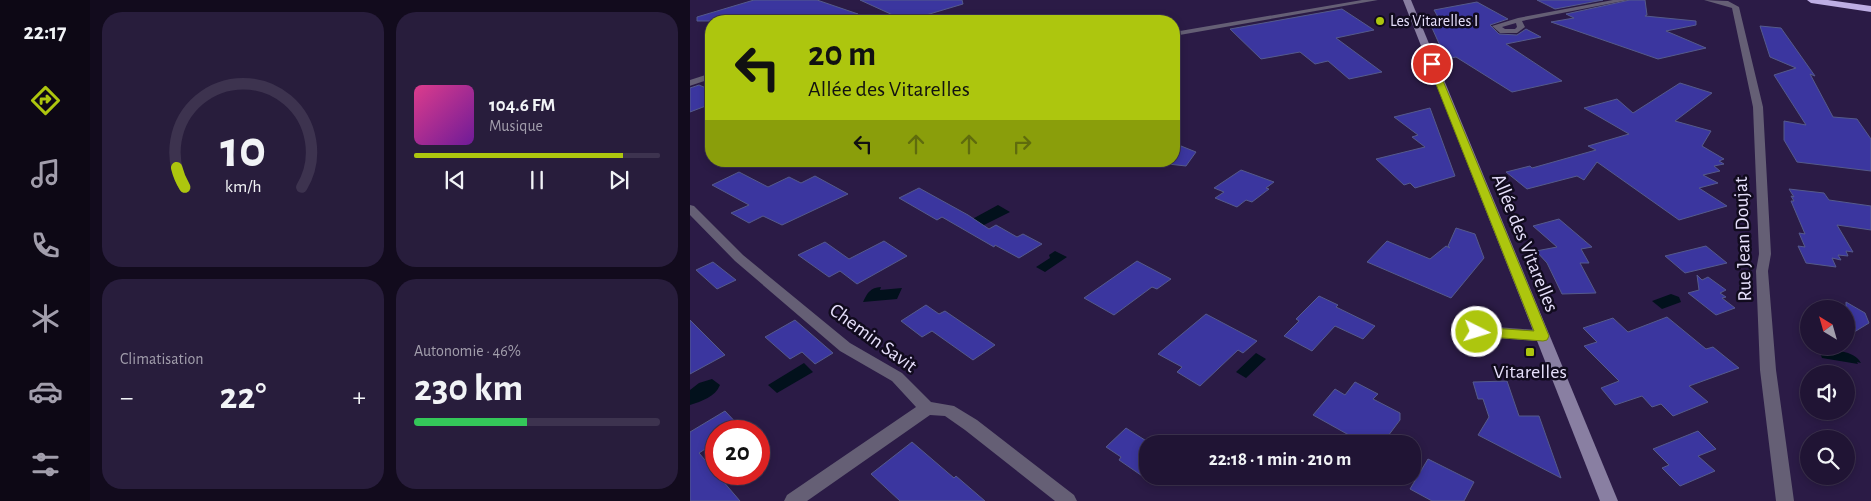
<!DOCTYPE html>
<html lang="fr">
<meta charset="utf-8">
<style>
:root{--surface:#201434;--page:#281d3c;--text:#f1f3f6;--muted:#a29eac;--line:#3d334f;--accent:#adc60e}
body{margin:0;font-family:"Alegreya Sans",sans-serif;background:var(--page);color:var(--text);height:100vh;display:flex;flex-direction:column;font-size:19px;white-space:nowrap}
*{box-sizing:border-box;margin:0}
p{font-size:16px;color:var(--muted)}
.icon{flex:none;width:28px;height:28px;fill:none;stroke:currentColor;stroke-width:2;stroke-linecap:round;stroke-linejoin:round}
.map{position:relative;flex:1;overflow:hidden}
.side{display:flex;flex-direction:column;gap:12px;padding:12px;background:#120b1d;width:600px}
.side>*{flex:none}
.hud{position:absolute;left:15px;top:15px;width:475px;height:152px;border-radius:20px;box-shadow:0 2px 8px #0003,0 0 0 1px var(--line);background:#adc60e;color:#111;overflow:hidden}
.needle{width:32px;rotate:323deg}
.buttons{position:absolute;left:1110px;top:300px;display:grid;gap:10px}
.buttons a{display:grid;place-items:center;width:55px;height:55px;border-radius:50%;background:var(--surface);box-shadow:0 2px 8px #0003,0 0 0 1px var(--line);font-size:25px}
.speed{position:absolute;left:15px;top:420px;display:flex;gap:10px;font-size:25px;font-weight:700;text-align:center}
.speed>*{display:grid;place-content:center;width:65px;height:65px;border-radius:50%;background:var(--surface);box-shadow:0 2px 8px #0003,0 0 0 1px var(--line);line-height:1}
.speed .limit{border:8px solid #d22;background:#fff;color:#111}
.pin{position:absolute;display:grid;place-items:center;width:42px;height:42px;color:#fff;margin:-21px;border:2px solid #fff;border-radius:50%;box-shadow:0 1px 5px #0007}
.me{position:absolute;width:55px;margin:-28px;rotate:95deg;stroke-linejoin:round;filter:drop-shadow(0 0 4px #0008)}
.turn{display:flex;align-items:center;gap:18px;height:105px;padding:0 20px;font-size:22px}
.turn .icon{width:65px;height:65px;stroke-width:2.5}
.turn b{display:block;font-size:35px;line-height:42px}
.lanes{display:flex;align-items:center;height:48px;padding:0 20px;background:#0003;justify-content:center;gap:25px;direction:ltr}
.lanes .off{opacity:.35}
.big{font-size:38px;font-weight:600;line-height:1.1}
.side .tile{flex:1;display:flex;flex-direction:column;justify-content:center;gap:8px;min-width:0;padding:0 18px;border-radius:20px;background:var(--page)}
.side .dial{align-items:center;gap:0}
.dial svg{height:130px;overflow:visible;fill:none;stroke:var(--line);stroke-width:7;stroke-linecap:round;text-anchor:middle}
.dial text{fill:var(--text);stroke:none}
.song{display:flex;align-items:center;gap:15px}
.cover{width:60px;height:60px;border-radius:8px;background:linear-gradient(135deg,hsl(330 70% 55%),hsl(280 70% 35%))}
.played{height:5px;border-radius:2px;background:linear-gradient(90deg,var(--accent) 85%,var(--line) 85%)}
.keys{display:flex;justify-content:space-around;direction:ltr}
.heat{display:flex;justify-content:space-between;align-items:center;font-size:28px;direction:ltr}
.charge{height:8px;border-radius:4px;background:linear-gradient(90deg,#34c759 46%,var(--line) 0)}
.side .tiles{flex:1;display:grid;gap:12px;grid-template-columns:repeat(2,1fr)}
.trip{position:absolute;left:449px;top:435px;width:282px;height:50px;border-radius:20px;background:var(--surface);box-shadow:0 2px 8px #0003,0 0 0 1px var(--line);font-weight:600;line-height:50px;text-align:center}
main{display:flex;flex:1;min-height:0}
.dock{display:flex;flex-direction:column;width:90px;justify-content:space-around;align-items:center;background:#0d0815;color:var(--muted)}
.dock .icon{width:35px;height:35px}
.dock .selected{color:var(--accent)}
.dock b{font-size:22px;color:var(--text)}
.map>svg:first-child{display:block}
.water{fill:#02111c}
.building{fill:#3b369f;stroke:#555a8b}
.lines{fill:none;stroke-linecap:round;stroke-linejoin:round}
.service-far1{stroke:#655f75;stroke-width:5.5}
.service{stroke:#655f75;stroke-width:11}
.minor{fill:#655f75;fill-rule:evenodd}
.secondary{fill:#897fa2;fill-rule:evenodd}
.motorway{fill:#beaee4;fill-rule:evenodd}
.route{fill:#adc60e;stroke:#708109}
.poi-dot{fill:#adc60e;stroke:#110b1e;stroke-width:2}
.labels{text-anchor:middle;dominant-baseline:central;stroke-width:5;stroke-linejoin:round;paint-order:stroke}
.far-poi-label{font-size:16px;fill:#e6dffb;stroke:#110b1e;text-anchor:start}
.street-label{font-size:20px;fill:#e6dffb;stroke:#110b1e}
.poi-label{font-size:20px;fill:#e6dffb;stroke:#110b1e}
</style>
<main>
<nav class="dock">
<b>22:17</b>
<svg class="icon selected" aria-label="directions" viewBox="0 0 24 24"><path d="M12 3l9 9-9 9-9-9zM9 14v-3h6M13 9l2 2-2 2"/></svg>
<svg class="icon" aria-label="music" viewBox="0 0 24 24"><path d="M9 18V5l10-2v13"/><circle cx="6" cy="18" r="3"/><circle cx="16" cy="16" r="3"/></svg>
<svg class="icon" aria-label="phone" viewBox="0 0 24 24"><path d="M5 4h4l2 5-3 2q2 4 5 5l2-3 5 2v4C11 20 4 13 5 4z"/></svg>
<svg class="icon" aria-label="climate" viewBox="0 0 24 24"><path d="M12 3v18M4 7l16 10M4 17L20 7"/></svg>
<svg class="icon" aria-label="car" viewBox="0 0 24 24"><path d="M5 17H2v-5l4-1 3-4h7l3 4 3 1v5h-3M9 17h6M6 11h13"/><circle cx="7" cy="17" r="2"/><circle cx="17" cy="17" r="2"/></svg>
<svg class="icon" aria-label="filters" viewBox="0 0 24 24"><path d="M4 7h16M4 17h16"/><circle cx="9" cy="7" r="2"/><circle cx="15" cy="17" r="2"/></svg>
</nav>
<section class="side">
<div class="tiles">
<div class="tile dial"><svg viewBox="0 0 100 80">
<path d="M14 69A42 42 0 1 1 86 69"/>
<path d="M14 69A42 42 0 0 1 9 57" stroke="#adc60e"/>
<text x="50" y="56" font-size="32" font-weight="700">10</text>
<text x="50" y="72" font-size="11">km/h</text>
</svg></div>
<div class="tile">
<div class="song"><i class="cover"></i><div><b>104.6 FM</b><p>Musique</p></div></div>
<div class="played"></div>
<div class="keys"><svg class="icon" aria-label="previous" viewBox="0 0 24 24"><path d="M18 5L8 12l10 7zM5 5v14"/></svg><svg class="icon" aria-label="pause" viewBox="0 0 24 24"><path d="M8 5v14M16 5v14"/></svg><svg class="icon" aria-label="next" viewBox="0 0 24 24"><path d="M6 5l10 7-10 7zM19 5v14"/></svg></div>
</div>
<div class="tile"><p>Climatisation</p>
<div class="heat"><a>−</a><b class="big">22°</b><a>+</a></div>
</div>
<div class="tile"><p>Autonomie · 46%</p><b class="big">230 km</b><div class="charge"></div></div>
</div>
</section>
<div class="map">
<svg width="1181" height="501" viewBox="0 0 1181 501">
<rect width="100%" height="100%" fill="#2b1b46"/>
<path class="water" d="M308,205L320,212L286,229L275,223Z
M365,251L377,257L355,272L346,267L360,258L359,255Z
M191,287L190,290L212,288L207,299L173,302C178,292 180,288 191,287Z
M981,294L989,297L991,302L972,309L962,301Z
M1128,348C1141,350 1165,350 1171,363L1167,362L1168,364L1132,358Z
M566,353L576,359L556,378L546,372Z
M114,363L123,372L87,393L78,385Z
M22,379L30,385C25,397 12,401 0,405V390L9,383Z"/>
<path class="building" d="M64,0H127L168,14L158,17L156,21H7V17Z
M170,0H272L273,4L216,21Z
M847,0H913L865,9Z
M940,0H955L957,15L955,16L1006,21V25L976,31L1016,48L968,59L861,22L884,18L876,14Z
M787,2L818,19L800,25L809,34L827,35L836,29L851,37L816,44L872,81L822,92L766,57L756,59L738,19L748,17L744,10Z
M652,9L684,30L646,38L692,72L659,79L638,61L625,64L610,52L571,59L540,29Z
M1070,26L1091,28L1125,76L1120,74L1143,117L1167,119L1181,139V171L1107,162L1094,140V121L1116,125L1084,75L1106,68L1080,57Z
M990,83L1022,93L985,121L1021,131L1012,146L1034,159L1029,161L1034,164L1024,166L1030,171L1013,175L1028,183L1009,188L1037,206L989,220L907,162L894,180L887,176L837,189L816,172L840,166L842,168L906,150L898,146L939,134L894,108L927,99L943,113Z
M9,85L21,90V104L0,112V88Z
M740,108L765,176L725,188L720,183L714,185L686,159L735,147L722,137L728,135L704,117Z
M491,146L506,152L496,166L478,164L480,161H484V156Z
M551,170L584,182L576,188L579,189L562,202L556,200L547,207L525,198L534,192L524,188Z
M49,172L78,187L99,177L111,183L125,176L158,194L92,225L73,216L59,223L41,213L59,205L22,185Z
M229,188L278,215L299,229L306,225L327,237L333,234L352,244L329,258L305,245L304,247L252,217L247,220L209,198Z
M1099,189L1134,193L1139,200L1181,206V230L1147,225L1163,252L1156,251L1158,256L1148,255L1151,260L1142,258L1146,267L1116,263L1108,246L1115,247L1109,233L1115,234L1101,201H1104L1101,196L1104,197Z
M869,219L902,247L891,249L899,263H890L906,293L872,294L857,263L846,251L867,247L843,226Z
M766,228L785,234L794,258L761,298L677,262L697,241L740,259L756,246L760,248L758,246Z
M194,241L217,256L167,284L150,271L139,277L108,255L135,242L159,259Z
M1016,246L1037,263L995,273L975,256Z
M447,261L481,279L467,289L462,287L424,315L394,298Z
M23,262L46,280L27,289L6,270Z
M1007,275L1012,280L1018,277L1036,290L1030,293L1036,297L1032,298L1045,308L1026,315L998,293L1009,290Z
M629,296L648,305L646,307L685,326L673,339L645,326L622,351L594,336L609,321L606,319Z
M1156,302L1175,313L1179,323L1156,337Z
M236,305L249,314L255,311L305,345L283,360L242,331L232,337L211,321Z
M516,314L567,341L553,353L548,350L510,386L487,372L492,367L468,354Z
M977,317L1016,349L1023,347L1049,368L999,386L1018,402L983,416L971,404L962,407L952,396L925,405L911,388L929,381L894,346L907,342L893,328L923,318L938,332Z
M0,320L35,355L0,374Z
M105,320L143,353L125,364L112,352L100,359L75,337Z
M817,381L829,416H849L871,478L788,435L799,417L793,399H788L783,382Z
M665,382L688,394L683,399L710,413V420L692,444H675L623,415L645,389L655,395Z
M35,411L54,431H26V442L9,453L50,501H0V432Z
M436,428L458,442V480L429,460L431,457L416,447Z
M1008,431L1026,449L1008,456L1025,471L990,486L972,468L979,465L963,449Z
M222,442L264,478L266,476L295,501H210L181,474Z
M738,459L784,482L774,501H742L720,489Z"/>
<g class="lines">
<path class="service-far1" d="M161,21L171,18
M0,83L21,76"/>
<path class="service" d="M787,331L853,336"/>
<path class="minor" d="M672,0H688L484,36V32Z
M923,0H938L832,21L835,27L827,33H810L802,26L828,18ZM826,23L827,27L825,29H815L812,27Z
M1014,0L1038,1L1049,7L1073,107L1081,254L1078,271L1086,370L1104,501H1086L1070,370L1066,271L1069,254L1063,107L1042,8Z
M0,205L4,206L53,255L160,343L212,373L241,402L264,406L287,420L384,495L387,501H365L275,430L255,416L240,415L117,501H94L97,495L226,407L202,381L150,351L45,261L0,215Z"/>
<path class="secondary" d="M713,0H721L928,501H910Z"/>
<path class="motorway" d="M1117,0H1138L1181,6V12L1121,3Z"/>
</g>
<path class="route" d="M740,62L746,64L859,336L857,340L853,341L787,336L782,335L781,332L782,328L787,327L844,331L738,64Z"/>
<g class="poi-dot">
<circle cx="690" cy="21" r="5"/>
<rect x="835" y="347" width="10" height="10" rx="2.5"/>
</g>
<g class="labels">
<g class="far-poi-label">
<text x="700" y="21">Les Vitarelles I</text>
</g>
<g class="street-label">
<text transform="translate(1053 239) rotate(-92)">Rue Jean Doujat</text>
<text transform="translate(835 243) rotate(68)">Allée des Vitarelles</text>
<text transform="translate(183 338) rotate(36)">Chemin Savit</text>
</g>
<g class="poi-label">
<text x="840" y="372">Vitarelles</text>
</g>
</g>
</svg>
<div class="buttons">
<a><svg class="needle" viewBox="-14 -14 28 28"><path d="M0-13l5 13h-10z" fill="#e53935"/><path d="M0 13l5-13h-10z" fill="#a29eac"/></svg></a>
<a><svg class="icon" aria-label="sound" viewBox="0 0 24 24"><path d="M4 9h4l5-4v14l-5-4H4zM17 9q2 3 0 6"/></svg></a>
<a><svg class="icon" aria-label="search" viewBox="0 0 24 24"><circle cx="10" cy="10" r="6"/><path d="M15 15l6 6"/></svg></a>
</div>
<div class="speed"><div class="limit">20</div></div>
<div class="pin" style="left:742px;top:64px;background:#d93025"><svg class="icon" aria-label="arrive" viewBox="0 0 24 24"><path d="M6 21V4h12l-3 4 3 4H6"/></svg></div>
<svg class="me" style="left:787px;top:332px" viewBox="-20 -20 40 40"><circle r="17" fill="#adc60e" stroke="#fff" stroke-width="3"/><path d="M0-11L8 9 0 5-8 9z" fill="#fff"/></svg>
<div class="trip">22:18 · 1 min · 210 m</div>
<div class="hud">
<div class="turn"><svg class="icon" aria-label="left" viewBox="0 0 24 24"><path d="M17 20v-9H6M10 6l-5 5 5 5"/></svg><div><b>20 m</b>Allée des Vitarelles</div></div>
<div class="lanes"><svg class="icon" aria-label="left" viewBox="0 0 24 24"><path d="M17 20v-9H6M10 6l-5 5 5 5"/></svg><svg class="icon off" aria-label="ahead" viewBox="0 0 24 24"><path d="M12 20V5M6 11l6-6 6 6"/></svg><svg class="icon off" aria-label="ahead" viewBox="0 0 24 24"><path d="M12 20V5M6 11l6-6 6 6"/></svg><svg class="icon off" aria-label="right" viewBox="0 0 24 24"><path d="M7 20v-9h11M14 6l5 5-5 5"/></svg></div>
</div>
</div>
</main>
